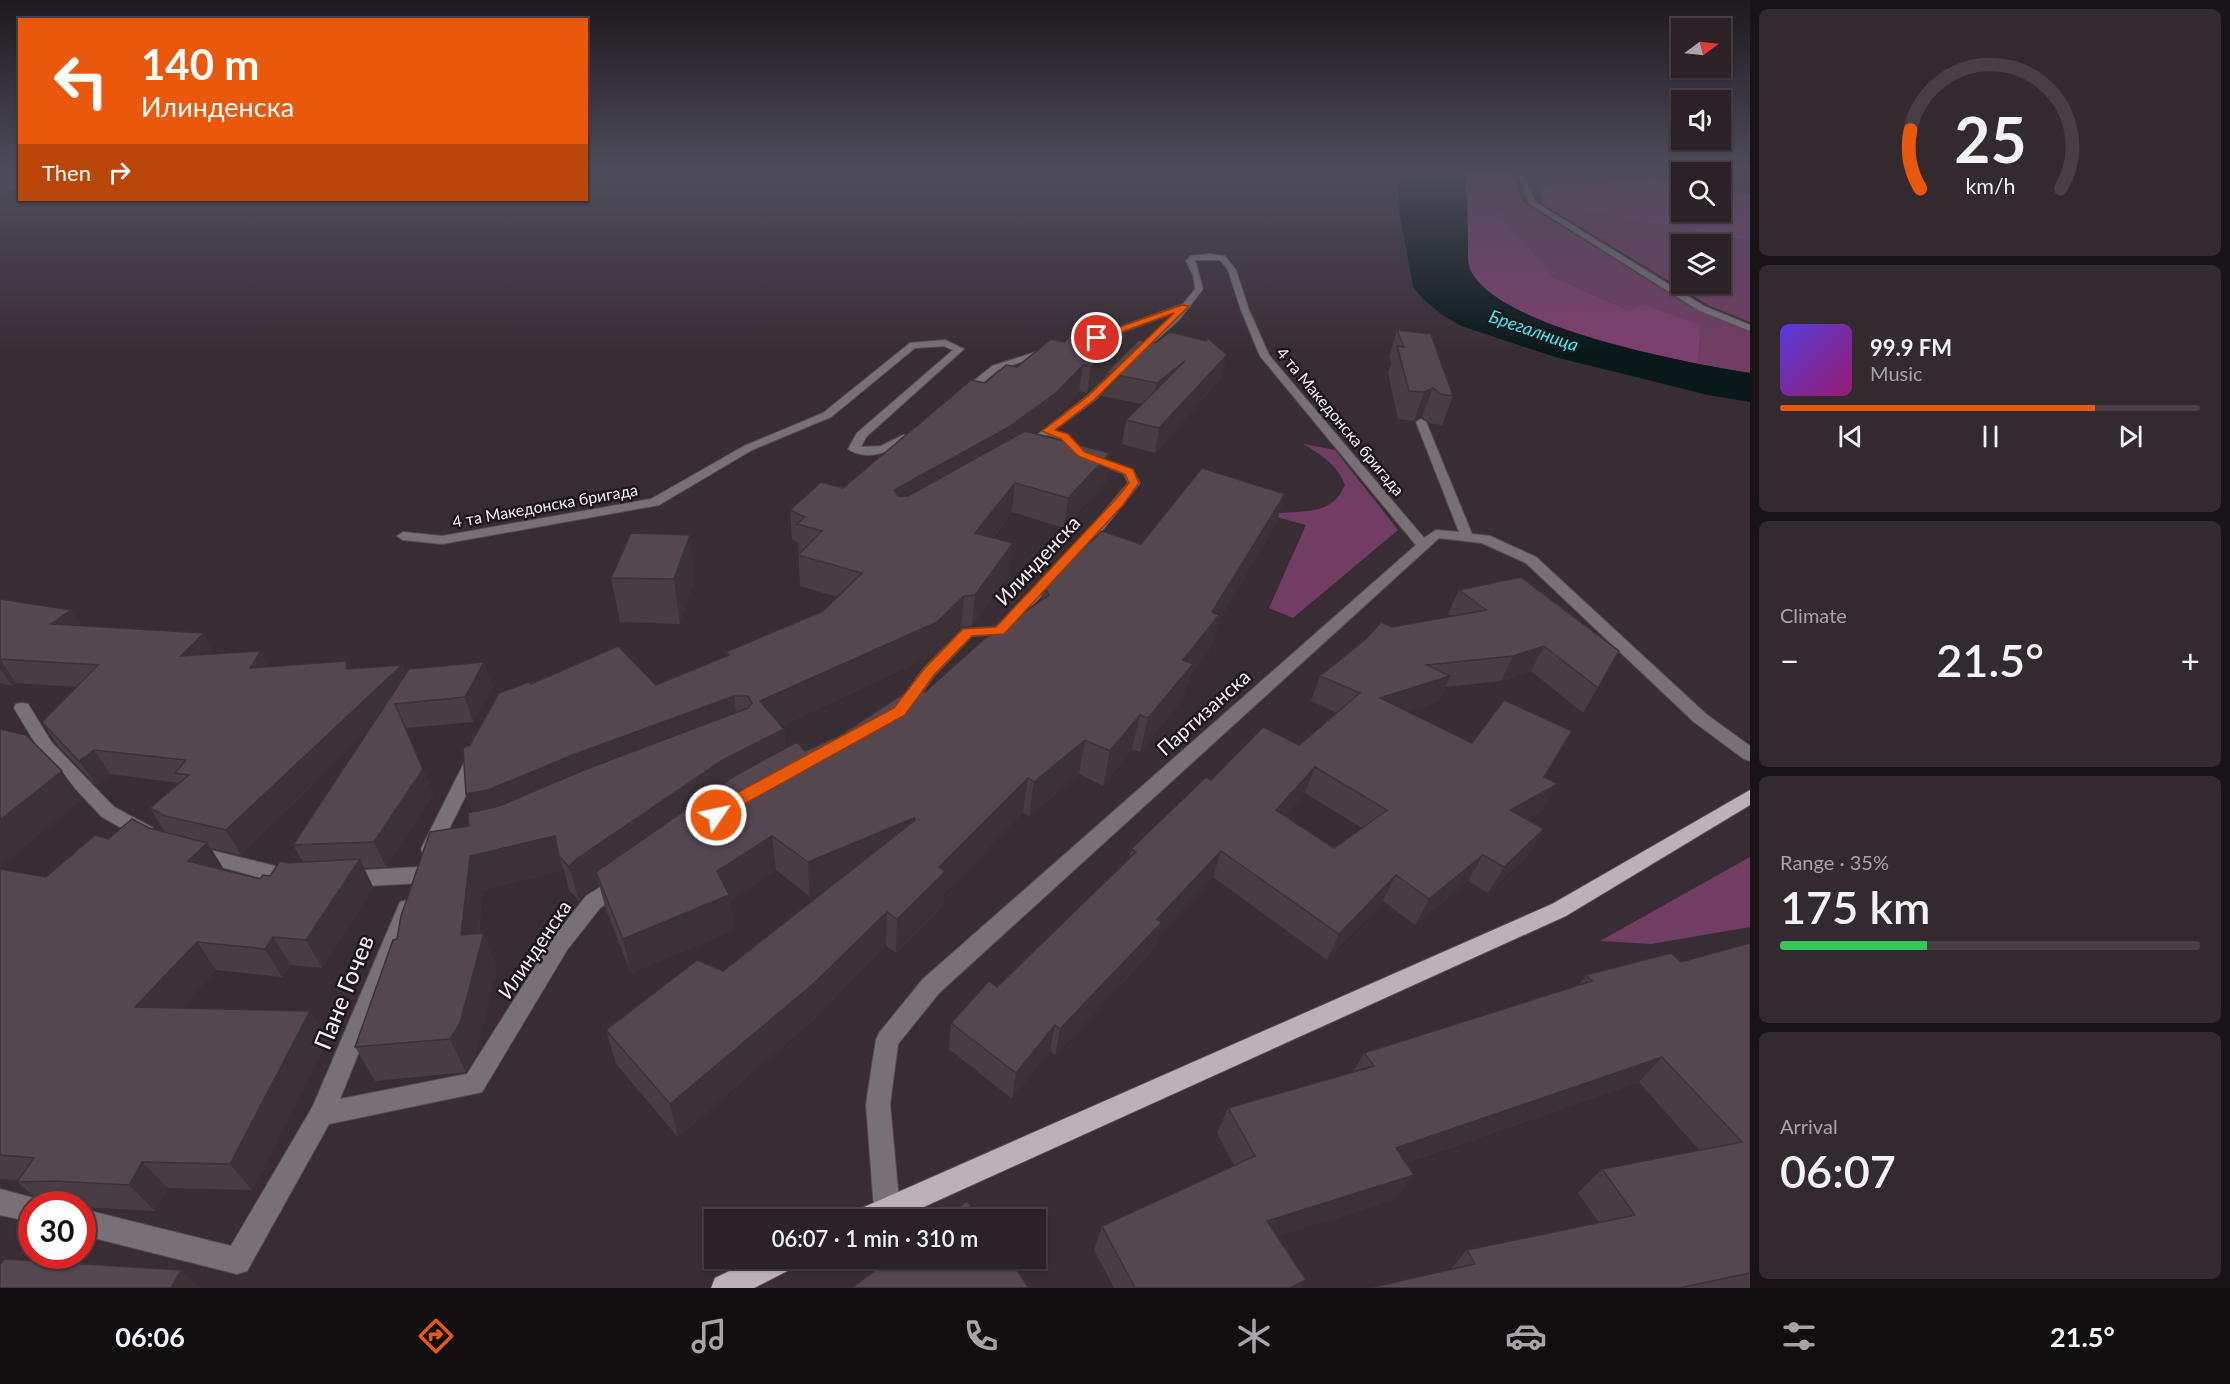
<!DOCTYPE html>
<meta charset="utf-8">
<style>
:root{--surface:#2b2228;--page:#332a30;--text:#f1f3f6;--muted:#a6a4a8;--line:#473f45;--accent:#ea580c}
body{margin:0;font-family:Lato,sans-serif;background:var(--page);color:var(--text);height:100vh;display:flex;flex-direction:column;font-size:22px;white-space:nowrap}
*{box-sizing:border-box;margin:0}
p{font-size:20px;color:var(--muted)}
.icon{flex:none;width:33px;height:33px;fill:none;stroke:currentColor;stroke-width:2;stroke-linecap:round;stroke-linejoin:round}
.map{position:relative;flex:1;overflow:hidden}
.details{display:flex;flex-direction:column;gap:9px;padding:9px;background:#181316;width:480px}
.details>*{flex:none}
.hud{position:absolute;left:18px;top:18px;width:570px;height:183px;border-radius:0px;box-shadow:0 2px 4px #0004,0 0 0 2px var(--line);background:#ea580c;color:#fff;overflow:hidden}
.needle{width:39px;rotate:75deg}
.buttons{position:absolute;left:1671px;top:18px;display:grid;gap:12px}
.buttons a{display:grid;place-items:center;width:60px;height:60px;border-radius:0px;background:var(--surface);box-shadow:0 2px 4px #0004,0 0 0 2px var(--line);font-size:30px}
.speed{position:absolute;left:18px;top:1191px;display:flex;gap:12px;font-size:30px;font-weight:700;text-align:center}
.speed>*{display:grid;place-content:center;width:78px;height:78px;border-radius:50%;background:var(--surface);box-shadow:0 2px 4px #0004,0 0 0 2px var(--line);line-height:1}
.speed .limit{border:9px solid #d22;background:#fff;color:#111}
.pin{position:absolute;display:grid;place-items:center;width:51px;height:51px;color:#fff;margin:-26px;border:3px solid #fff;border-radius:50%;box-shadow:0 2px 6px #0007}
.me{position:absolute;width:66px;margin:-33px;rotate:56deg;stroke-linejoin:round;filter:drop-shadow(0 0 4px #0008)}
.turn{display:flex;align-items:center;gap:21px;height:126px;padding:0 24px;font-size:27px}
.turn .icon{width:78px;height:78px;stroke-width:2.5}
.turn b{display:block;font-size:42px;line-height:51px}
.then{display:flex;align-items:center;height:57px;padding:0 24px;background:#0003;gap:12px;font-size:22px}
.big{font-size:45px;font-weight:600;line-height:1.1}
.details .widget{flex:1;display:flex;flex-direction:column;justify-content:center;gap:9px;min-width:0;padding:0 21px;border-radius:9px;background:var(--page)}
.details .dial{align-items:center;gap:0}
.dial svg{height:156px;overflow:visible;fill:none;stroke:var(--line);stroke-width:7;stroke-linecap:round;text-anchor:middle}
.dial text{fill:var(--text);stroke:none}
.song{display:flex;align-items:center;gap:18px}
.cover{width:72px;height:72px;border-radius:9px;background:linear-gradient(135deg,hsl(250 70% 55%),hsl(320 70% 35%))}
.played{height:6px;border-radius:3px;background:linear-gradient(90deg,var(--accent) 75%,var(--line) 75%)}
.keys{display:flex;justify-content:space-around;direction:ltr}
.heat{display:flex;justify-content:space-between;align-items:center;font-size:33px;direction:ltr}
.charge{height:9px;border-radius:4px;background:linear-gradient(90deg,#34c759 35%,var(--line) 0)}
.trip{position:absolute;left:704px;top:1209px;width:342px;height:60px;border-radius:0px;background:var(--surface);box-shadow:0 2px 4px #0004,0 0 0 2px var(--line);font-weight:600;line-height:60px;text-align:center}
.tabs{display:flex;height:96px;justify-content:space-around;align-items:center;background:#110e10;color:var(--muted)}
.tabs .icon{width:42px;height:42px}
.tabs .on{color:var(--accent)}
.tabs b{font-size:27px;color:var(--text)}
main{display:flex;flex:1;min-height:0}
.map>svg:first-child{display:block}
.green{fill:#713d63;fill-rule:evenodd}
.forest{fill:#7e3f6f}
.water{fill:#09191a}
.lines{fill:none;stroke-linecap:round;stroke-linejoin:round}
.minor-casing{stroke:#584c54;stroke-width:2}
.major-casing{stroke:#584c54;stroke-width:2}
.minor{fill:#777175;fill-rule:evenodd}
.major{fill:#bdb1b9;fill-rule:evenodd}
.wall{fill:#483d45;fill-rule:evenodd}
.shaded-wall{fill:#3b3238}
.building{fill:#544750;stroke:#3b3238;stroke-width:1.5;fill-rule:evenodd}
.route{fill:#ea580c;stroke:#983908;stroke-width:1.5}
.labels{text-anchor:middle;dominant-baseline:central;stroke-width:5;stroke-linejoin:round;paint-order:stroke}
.far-street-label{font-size:16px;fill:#f8f0f5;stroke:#1c171b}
.far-water-label{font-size:18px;font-style:italic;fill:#39ecfa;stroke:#1c171b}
.street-label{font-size:20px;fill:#f8f0f5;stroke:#1c171b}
.near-street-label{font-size:24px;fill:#f8f0f5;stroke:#1c171b}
</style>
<main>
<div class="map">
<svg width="1750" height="1288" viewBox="0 0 1750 1288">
<rect width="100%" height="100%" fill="#392d35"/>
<path class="green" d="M1488,203L1526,204L1691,307L1750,332V373L1698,364L1701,325L1628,310L1554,277Z
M1543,204L1750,241V322L1710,306ZM1682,244H1720V284H1682Z
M1304,444L1335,450L1398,530L1293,618L1269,608L1306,525L1273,516L1276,513C1304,511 1333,515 1345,485C1337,464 1322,456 1304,444Z
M1750,857V927L1651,944L1600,941Z"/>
<path class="forest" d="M1463,170H1511L1523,202L1526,204L1489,203L1554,277L1628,310L1642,305L1701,325L1698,364C1644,352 1496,322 1470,270C1467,263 1468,251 1468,243C1467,218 1468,194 1463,170Z
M1657,178L1681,184L1682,212H1720L1721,190L1750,194V241L1543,204L1539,185Z"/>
<path class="water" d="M1399,170H1463C1468,194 1467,218 1468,242C1468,251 1467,262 1470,269C1496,328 1689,363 1750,373V402L1708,395L1555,357L1461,326L1441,314L1423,299L1413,287L1399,210Z"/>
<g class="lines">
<g class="minor-casing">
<path id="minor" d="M1516,170H1522L1535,202L1704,306L1750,325V331L1698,310L1530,204Z
M1210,254L1225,256L1236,270L1249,310L1269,355L1424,538L1436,530L1459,532L1416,422L1421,419L1426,422L1472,534L1490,536L1536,557L1706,714L1750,746V761L1744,759L1694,722L1526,563L1482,543L1439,538L939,993L898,1044L890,1104L899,1201L914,1211L918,1220H881L874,1208L866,1104L876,1040L879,1033L923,979L1416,545L1260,356L1241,310L1228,270L1220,260H1195L1203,289L1179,320L1136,358L1095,400L1055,430L1068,435L1085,452L1133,470L1140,483L1095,540L1005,634L972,636L934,676L912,707H900L898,703L924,668L963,629L996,627L1085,534L1128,483L1124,474L1077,456L1060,439L1048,435L1043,437L1038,434L1087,396L1176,312L1101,340H1095V336L1183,304L1195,289L1193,275L1186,261L1190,256Z
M945,340L964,349L866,437L861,447L881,446L903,435H911V439C895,451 866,462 848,449L857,433L953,350L944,346L915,348L831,417L752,450L659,505L442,544L403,540L397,536L403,532L442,536L651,499L744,446L823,413L910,343Z
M1048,348L1056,350L998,370L968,395L959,393L992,366Z
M22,703L28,704L52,743L114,807L153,828L155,833L153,838L146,840L139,838L102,817L40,751L14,708L16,704Z
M474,755L480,757L483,761L439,849L437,854L430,856L423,854L421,849L465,761L468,757Z
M198,847L291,870L298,872L301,878L298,884L291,886L191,859L188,854L191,849Z
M420,867L427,870L430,875L427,880L420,883L348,887L341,885L338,879L341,873L348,871Z
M617,877L624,879L627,885L624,891L600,908L567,950L482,1092L329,1124L247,1271L237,1274L82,1235V1209L231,1246L313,1106L400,902L407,900L414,902L417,908L340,1099L467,1074L553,938L586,896Z
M0,1189L41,1200L43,1204H32V1222L0,1215Z"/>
</g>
<g class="major-casing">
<path id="major" d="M1750,790V805L1566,916L895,1220H851L855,1211L1552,904Z
M756,1258H799L795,1267L754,1288H711L715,1278Z"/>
</g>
<use href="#minor" class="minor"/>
<use href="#major" class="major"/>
</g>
<path class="wall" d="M1397,330L1453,396L1442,425L1429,423L1422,417L1414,421L1398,419L1388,373L1391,363L1389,357Z
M1124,355L1222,377L1155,453L1122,444L1126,420L1142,404L1102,396L1105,376L1087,393L1079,391L1054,419L1034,433L1110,453L1106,482L1064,528L1012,512L993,538L1010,573L972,626L961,627L935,654L781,726L784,729L786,748L805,751L842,734L925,692L1041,600L1043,585L1141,544L1276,524L1218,621L1211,647L1191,673L1184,697L1140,752L1132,749L1103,786L1079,774L1029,816L1023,812L944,894L943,906L896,953L886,946L814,1019L678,1137L616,1064L606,1030L723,971L826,890L810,897L776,870L730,901L734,930L631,973L605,907L599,884L585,894L579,901L569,890L564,870L483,890L479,934L497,967L475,1057L466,1072L375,1081L355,1047L397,939L469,826L473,812L466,794L470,745L531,684L656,685L727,656L726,652L823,611L837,597L800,586L798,543L792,539L790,510L843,488L985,383L1017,367Z
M611,578H695L680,624L620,622Z
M1459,590L1619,651L1583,713L1531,671L1501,681L1445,687L1439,701L1407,711L1544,778L1543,810L1526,819L1544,829L1528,855L1488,893L1468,881L1415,925L1383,901L1327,960L1213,877L1158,936L1155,948L1055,1055L1050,1050L1012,1099L949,1049L951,1023L997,987L1129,860L1131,849L1211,780L1299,745L1337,713L1311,701L1320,676L1392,627L1451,616L1448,614ZM1305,793L1362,828L1334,848L1285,816Z
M0,599L71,610L81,626L215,654L268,667L350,669L402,665L406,675L484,662L492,687L473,722L406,728L433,794L386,867L364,868L373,887L322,968L291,965L282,977L216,970L182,1008L328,1039L252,1190L168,1188L155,1211L82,1207V1204H43L17,1182L19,1180L0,1179V869L46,877L108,839L149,828L166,833L150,808L180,783L110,774L97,786L59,747L42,722L77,687L16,683L12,686L0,683ZM370,728L293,845L303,862L288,863L270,876L260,879L225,871L211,848L241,855Z
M1750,943V1288H1369L1450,1270L1467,1250L1599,1223L1578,1193L1602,1169L1699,1150L1639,1082L1406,1163L1414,1175L1396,1199L1278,1236L1306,1280L1301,1288H1114L1094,1250L1102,1226L1234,1166L1217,1133L1228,1108L1353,1072L1364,1053L1579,985L1586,975L1681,962Z"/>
<path class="shaded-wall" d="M20,189V200H42L38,203L0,210V193Z
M1127,335L1123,359L1106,373L1105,376L1087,393L1091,367Z
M1227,355L1222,377L1155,453L1159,428Z
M1185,361L1153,406L1157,383Z
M1083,365L1079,391L1054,419L1007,454L894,519V490Z
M1433,388L1422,417L1414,421L1424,392Z
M1110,453L1106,482L1064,528L1068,498Z
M1015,483L1012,512L973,563L975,533Z
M1285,494L1276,524L1218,621L1211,647L1191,673L1184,697L1140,752L1148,718Z
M690,535L695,578L680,624L674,579Z
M1013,543L1010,573L972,626L975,595Z
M964,596L961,627L935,654L763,734L760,701Z
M71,610L86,634L51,624Z
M204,633L216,657L181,656Z
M1544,646L1531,671L1501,681L1513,656Z
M261,651L272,675L250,668Z
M0,659L16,683L12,686L0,668Z
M484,662L492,687L473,722L465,697Z
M402,665L411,689L241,855L226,830Z
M1450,676L1439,701L1369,723L1380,698Z
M734,696L738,729L479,828L466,794Z
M1140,715L1132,749L1103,786L1110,751Z
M784,729L787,762L596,872L599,884L585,894L579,901L569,867L575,860L721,761Z
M1085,740L1079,774L1029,816L1034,782Z
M94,750L110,774L97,786L79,761Z
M1315,767L1305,793L1267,836L1276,810Z
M423,769L433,794L386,867L374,842Z
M62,771L82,799L0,867V820Z
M1028,778L1023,812L944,894L943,906L896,953L897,919L939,867Z
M1558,784L1543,810L1495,836L1510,810Z
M914,818L913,853L810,897L808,862Z
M1544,829L1528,855L1488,893L1504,867Z
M555,836L559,856L564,870L483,890L475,964L484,933L497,967L475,1057L466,1072L450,1039L470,856Z
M772,836L776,870L730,901L734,930L631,973L623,939L717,871Z
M207,843L225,871L188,861Z
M1221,851L1213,877L1158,936L1155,948L1055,1055L1060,1029L1157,919Z
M1483,855L1468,881L1415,925L1429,899Z
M360,859L373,887L322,968L306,940Z
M1396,875L1383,901L1327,960L1339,934Z
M887,912L886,946L814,1019L678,1137L670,1104Z
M273,937L291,965L282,977L265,949Z
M197,942L216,970L158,1035L135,1007Z
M310,1011L328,1039L252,1190L230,1164Z
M1055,1025L1050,1050L1012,1099L1016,1073Z
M1662,1057L1639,1082L1379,1172L1396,1148Z
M142,1162L168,1188L155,1211L129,1185Z
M1414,1175L1396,1199L1254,1244L1267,1221Z
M181,1270L200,1288H171Z
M1306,1280L1301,1288H1290Z"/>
<path class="building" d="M0,170H20V189L0,193Z
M1082,326L1127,335L1091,367L1083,365L1057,392L1009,427L894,490L898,496H908L1025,431L1110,453L1068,498L1015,483L975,533L1013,543L975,595L964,596L937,622L760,701L784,729L721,761L575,860L569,867L559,856L555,836L470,856L461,935L484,933L460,1023L450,1039L355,1047L393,940L397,939L401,916L430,832L469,826L468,813L499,806L584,770L748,708L752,703L748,696H734L570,756L488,790L466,794L463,748L470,745L499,693L529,682L531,684L618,646L656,685L729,655L726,652L823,611L862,573L798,555L822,531L797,524L805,517L790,510L821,482L843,488L971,380L985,383L1006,365L1017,367L1051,339L1064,342Z
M1397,330L1431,334L1453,396L1440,394L1433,388L1424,392L1409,391L1397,346L1404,347Z
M1170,332L1206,341L1208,338L1227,355L1159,428L1126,420L1185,361L1157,383L1106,373L1139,340L1155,343Z
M1202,468L1285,494L1212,612L1219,615L1183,660L1193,664L1148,718L1140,715L1110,751L1085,740L1034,782L1028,778L939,867L946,871L897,919L887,912L812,985L670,1104L606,1030L697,960L723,971L915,820L914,818L808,862L772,836L717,871L729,895L623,939L596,872L736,775L797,742L805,751L842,734L916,685L925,692L983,640L1049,595L1043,585L1102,531L1141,544Z
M631,533L690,535L674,579L611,578Z
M1521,577L1619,651L1598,688L1544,646L1513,656L1427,665L1450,676L1380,698L1472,743L1504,700L1572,731L1544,777L1558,784L1510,810L1544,829L1504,867L1483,855L1429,899L1396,875L1339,934L1221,851L1157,919L1162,922L1060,1029L1055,1025L1016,1073L951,1023L989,981L997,987L1136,852L1131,849L1206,777L1211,780L1263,727L1299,745L1360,693L1320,676L1366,639L1381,622L1392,627L1486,610L1459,590ZM1315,767L1387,810L1334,848L1276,810Z
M0,599L71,610L51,624L204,633L181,656L261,651L250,668L346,661L347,669L402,665L226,830L165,816L150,808L189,775L175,773L186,760L94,750L79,761L42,722L98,665L0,659Z
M484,662L465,697L395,704L423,769L374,842L293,845L409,669Z
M0,729L26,735L62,771L0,820Z
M132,819L149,828L207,843L188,861L260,879L263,875L270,876L280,861L288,863L360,859L306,940L273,937L265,949L197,942L135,1007L310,1011L230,1164L142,1162L129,1185L54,1181L17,1182L34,1158L0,1155V869L46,877L95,835L108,839Z
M1750,943V1273L1679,1288H1369L1475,1264L1467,1250L1635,1215L1602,1169L1742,1142L1662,1057L1396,1148L1414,1175L1267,1221L1306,1280L1290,1288H1135L1102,1226L1255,1156L1228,1108L1374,1066L1364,1053L1592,981L1586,975L1671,953L1681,962Z
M967,1201L981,1220H943Z
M891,1258H1009L1029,1288H852Z
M4,1259L181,1270L171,1288H0V1265Z"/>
<linearGradient id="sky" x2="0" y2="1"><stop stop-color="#1f191d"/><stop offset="0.49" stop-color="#4e4c5c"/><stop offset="1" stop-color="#4e4c5c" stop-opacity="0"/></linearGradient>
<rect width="1750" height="350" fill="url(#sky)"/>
<path class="route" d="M1182,305L1189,306L1094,400L1055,430L1068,434L1085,452L1133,469L1139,483L1123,505L1004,634L972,636L934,675L905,715L739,807C730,813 721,823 710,819L707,815L727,798L894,708L924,669L963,629L996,627L1115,500L1129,483L1125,474L1078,456L1061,439L1042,431L1088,396L1174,313L1100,340H1094V336Z"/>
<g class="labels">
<g class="far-street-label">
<text transform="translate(1341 421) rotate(50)">4 та Македонска бригада</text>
<text transform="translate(545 505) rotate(-10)">4 та Македонска бригада</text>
</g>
<g class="far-water-label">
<text transform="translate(1534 330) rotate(19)">Брегалница</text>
</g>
<g class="street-label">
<text transform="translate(1037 560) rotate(-47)">Илинденска</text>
<text transform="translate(1203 712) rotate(-42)">Партизанска</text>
<text transform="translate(534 949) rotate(-56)">Илинденска</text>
</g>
<g class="near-street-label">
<text transform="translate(343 992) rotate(-68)">Пане Гочев</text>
</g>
</g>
</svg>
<div class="buttons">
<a><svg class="needle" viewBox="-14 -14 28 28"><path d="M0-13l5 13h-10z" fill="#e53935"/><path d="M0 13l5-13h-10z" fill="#a6a4a8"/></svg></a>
<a><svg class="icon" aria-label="sound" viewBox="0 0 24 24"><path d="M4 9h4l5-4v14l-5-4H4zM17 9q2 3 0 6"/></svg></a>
<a><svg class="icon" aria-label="search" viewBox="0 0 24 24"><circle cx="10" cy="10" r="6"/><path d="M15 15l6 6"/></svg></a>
<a><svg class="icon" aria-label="layers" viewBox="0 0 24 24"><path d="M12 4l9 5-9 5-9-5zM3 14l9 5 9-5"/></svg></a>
</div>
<div class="speed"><div class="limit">30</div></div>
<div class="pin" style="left:1097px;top:338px;background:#d93025"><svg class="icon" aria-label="arrive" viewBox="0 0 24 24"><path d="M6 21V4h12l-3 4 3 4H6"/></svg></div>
<svg class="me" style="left:716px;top:815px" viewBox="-20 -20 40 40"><circle r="17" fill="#ea580c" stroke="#fff" stroke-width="3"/><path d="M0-11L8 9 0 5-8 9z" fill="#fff"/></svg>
<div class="trip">06:07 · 1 min · 310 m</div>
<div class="hud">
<div class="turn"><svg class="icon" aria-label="left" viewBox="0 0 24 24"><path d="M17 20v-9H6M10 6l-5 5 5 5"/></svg><div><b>140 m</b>Илинденска</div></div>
<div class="then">Then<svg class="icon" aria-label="right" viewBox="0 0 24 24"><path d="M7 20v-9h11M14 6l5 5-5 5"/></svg></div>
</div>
</div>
<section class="details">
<div class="widget dial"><svg viewBox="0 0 100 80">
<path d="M14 69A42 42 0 1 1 86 69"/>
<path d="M14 69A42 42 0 0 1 9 39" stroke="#ea580c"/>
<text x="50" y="56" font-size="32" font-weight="700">25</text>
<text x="50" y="72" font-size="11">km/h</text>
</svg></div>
<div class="widget">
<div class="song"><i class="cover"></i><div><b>99.9 FM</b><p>Music</p></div></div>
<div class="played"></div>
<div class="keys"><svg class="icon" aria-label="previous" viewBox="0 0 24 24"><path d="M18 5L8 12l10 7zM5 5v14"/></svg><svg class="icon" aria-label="pause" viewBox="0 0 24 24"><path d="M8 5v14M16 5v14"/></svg><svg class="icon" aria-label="next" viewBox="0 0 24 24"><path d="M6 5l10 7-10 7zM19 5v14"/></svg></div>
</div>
<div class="widget"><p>Climate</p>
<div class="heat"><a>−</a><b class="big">21.5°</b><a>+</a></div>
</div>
<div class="widget"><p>Range · 35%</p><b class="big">175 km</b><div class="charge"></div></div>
<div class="widget"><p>Arrival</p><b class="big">06:07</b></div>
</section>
</main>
<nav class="tabs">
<b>06:06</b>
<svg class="icon on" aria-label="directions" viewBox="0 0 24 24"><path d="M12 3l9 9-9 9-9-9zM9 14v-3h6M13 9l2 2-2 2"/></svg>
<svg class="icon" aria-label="music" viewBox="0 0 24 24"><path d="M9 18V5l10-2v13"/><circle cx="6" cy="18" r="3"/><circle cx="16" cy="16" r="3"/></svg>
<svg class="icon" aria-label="phone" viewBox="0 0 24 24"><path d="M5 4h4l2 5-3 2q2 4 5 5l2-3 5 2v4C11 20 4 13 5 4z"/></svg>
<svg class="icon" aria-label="climate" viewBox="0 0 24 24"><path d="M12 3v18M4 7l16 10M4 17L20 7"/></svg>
<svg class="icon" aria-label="car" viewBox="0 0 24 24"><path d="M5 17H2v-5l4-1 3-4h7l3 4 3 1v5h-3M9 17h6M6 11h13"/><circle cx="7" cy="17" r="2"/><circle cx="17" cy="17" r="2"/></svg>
<svg class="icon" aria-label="filters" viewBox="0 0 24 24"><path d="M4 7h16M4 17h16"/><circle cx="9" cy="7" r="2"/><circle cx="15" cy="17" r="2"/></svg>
<b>21.5°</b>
</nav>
